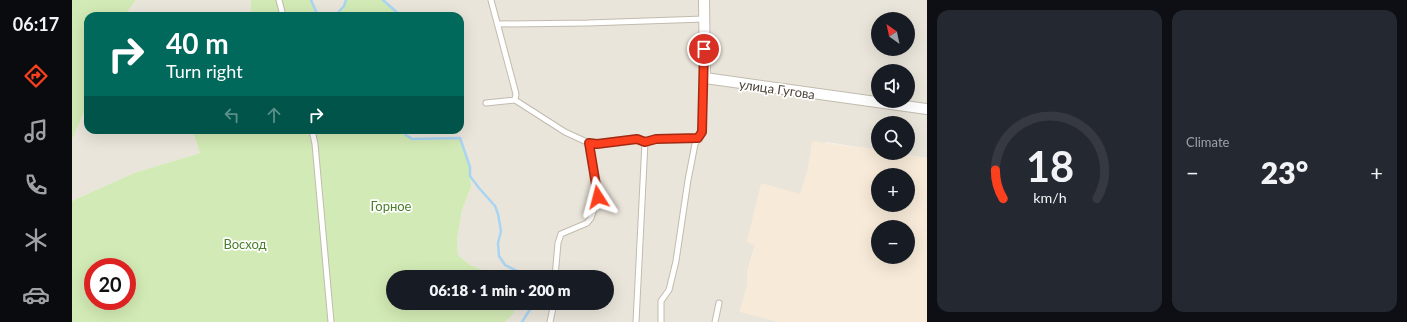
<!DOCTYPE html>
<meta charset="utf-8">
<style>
:root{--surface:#171b24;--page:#242831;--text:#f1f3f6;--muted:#9ea1a6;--line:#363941;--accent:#fc3f1d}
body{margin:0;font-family:Lato,sans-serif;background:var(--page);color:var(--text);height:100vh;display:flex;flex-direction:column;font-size:15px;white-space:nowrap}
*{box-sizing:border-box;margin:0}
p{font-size:13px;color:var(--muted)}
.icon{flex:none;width:22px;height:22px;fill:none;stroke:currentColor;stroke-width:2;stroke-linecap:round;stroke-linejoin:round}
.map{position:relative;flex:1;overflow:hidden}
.side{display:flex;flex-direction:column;gap:10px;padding:10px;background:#0d0f14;width:480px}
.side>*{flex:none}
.hud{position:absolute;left:12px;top:12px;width:380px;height:122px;border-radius:12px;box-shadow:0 4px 16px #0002;background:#00695c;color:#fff;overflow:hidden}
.needle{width:26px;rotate:327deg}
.buttons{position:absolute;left:799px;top:12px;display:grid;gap:8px}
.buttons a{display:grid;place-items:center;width:44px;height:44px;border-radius:50%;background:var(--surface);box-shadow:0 4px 16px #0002;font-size:20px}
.speed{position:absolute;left:12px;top:258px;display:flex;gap:8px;font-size:20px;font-weight:700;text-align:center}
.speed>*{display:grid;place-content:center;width:52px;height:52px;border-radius:50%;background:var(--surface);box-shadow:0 4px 16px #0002;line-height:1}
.speed .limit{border:6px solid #d22;background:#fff;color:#111}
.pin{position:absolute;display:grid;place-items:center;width:34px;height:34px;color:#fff;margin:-17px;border:2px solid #fff;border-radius:50%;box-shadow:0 1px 4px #0007}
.me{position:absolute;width:44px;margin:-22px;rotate:351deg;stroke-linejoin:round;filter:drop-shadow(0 0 3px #0008)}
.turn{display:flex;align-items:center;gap:14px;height:84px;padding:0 16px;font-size:18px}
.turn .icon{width:52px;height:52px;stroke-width:2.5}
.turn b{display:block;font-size:28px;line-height:34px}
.lanes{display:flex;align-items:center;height:38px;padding:0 16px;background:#0003;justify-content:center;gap:20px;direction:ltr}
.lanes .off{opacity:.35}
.big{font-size:30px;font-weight:800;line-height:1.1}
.side .widget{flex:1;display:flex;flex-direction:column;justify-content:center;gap:6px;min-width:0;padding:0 14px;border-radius:12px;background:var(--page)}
.side .dial{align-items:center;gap:0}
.dial svg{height:104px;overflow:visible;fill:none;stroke:var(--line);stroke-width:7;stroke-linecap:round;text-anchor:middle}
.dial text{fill:var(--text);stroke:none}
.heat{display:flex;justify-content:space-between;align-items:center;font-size:22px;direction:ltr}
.side .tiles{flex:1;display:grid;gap:10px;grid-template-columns:repeat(2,1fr)}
.trip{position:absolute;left:314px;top:270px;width:228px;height:40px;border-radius:20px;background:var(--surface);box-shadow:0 4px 16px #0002;font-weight:800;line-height:40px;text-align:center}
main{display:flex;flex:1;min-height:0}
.tabs{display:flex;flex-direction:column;width:72px;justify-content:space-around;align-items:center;background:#090b0e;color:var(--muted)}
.tabs .icon{width:28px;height:28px}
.tabs .active{color:var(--accent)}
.tabs b{font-size:18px;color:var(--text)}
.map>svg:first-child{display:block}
.residential{fill:#eae5da;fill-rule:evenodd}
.commercial{fill:#f7ead8;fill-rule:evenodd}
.green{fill:#d2eab5;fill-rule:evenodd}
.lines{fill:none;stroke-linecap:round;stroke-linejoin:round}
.stream{stroke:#a9d4f2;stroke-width:2.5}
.service-casing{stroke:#c2bbae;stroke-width:7}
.minor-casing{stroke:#c2bbae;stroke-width:12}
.service{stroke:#fff;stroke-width:5}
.minor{stroke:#fff;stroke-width:10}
.route-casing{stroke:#a42913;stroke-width:10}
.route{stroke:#fc3f1d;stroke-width:7}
.labels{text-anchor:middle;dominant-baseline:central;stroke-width:3.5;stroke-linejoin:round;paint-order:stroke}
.street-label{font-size:13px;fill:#4b4439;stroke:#fff}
.park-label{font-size:13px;fill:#4a7f2a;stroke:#fff}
</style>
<main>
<nav class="tabs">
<b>06:17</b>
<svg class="icon active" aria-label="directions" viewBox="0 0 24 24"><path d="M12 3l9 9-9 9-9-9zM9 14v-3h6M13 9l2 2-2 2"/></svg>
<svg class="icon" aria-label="music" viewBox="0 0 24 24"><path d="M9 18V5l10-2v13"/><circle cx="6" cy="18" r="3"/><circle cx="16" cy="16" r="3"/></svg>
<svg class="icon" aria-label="phone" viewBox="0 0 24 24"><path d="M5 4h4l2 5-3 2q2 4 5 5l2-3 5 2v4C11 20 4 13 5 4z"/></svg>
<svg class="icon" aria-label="climate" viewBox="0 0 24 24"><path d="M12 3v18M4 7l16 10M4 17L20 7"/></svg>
<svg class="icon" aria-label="car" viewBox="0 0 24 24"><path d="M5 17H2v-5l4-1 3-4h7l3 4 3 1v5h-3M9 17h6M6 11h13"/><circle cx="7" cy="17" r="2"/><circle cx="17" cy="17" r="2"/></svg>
</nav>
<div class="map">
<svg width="855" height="322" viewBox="0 0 855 322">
<rect width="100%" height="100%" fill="#f6f3ec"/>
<path class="residential" d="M64,0H179V16H52Z
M239,0H274L272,6L263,16H246Z
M311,0H855V158L823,153H836V123H806V150L754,142L735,173L728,194L675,241L683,245L675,272V286L668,311L706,322H433L441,314L447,303H535V277H439L417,272L398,265L386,255L385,239L390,210L399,187L398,167L388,138L340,139L334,135L332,130H388V16H329ZM806,19H836V49H806ZM806,71H836V101H806Z
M16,102V130H120L128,153L62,173L0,201V140Z"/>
<path class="commercial" d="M740,141L806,150V153H823L855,158V322H706L668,312L675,286V272L683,246L675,241L689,183L728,194L735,173ZM806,175H836V205H806ZM806,227H836V257H806Z"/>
<path class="green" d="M0,0H64L52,16H16V102L0,140Z
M179,0H239L246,16H179Z
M274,0H311L329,16H263L272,6Z
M120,130H332L334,135L340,139L388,138L398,167L399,187L390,210L385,239L386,255L398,265L417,272L439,277H321V303H447L441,314L433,322H0V201L62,173L128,153ZM21,267H55V301H21Z"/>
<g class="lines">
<path class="stream" d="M239,0L246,16
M311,0L329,16
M263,16L272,6L274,0
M332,130L334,135L340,139L388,138L398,167V176L407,188L423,206L426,214L429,231L426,243L427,256L433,265L451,274L463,273L474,277
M450,322L462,303"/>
<g class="service-casing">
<path id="service" d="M207,0L211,16
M419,0L444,94L443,100
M426,24L516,23L632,19
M414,103L443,100L493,132L517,143L525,144L565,139L573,142L584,139L626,138
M240,130L243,144L259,322
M483,277L486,243L489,234L515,223L519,218L526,197L517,143
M478,322L482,303
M564,322L573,142
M589,322V301L597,290L604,261L616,180L623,144L630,132L633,78
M643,322L647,303"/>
</g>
<g class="minor-casing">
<path id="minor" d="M632,0L633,78L855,109"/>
</g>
<use href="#service" class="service"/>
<use href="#minor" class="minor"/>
</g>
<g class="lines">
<g class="route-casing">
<path id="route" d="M526,197L517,143L525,144L565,139L573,142L584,139L626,138L630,132L632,49"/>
</g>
<use href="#route" class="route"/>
</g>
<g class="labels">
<g class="street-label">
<text transform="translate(705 89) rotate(8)">улица Гугова</text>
</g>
<g class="park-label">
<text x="319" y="206">Горное</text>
<text x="173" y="244">Восход</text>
</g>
</g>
</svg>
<div class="buttons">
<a><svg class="needle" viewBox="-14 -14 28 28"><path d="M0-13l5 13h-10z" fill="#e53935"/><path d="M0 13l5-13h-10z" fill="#9ea1a6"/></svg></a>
<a><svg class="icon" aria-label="sound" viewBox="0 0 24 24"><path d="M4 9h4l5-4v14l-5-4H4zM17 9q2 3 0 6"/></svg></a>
<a><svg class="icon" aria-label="search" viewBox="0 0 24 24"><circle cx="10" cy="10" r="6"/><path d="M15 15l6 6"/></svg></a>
<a>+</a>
<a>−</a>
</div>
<div class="speed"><div class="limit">20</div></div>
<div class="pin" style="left:632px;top:49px;background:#d93025"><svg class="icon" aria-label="arrive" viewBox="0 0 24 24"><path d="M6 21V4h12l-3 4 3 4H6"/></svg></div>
<svg class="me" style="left:526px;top:197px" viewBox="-20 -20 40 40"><path d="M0-17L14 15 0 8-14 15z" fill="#fc3f1d" stroke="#fff" stroke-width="4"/></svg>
<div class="trip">06:18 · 1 min · 200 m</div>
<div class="hud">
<div class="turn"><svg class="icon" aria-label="right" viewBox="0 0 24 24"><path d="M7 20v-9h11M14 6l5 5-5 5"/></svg><div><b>40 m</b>Turn right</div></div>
<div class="lanes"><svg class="icon off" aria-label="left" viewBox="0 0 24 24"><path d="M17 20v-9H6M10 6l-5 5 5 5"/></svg><svg class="icon off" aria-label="ahead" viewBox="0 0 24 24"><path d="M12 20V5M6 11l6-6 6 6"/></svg><svg class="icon" aria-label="right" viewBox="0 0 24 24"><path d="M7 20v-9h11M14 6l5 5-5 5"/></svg></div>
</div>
</div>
<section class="side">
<div class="tiles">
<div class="widget dial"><svg viewBox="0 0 100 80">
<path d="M14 69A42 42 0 1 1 86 69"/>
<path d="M14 69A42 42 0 0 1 8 47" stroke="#fc3f1d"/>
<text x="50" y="56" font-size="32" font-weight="700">18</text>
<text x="50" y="72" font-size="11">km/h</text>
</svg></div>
<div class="widget"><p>Climate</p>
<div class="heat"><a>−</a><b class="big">23°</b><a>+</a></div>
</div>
</div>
</section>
</main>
